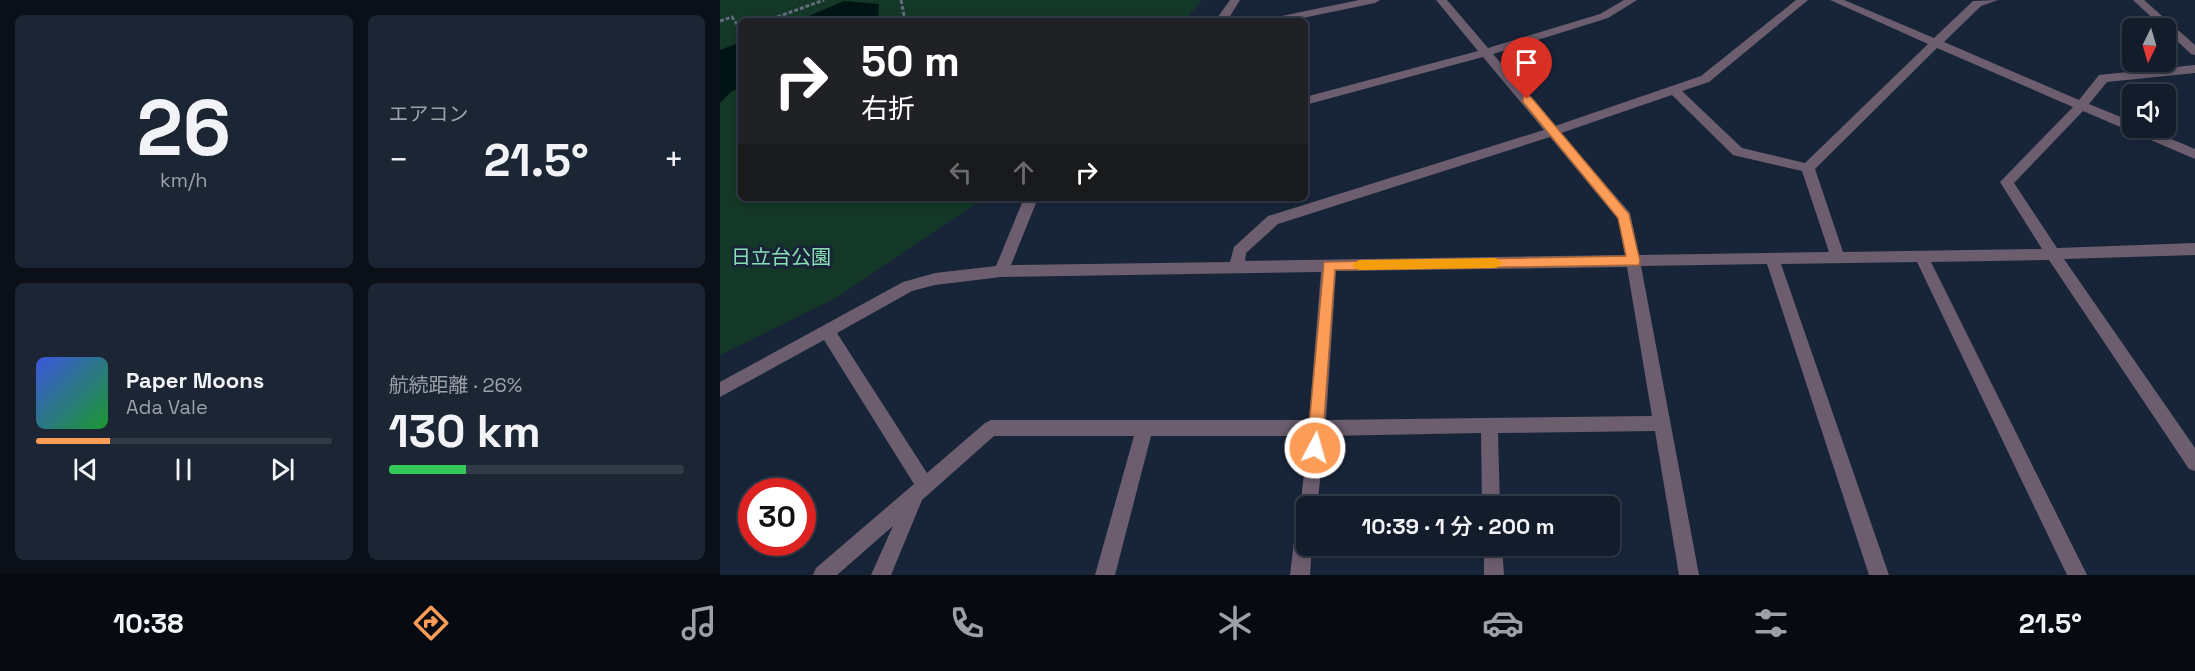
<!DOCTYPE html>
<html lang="ja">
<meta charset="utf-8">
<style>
:root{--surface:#121c2b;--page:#1b2533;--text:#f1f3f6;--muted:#9ca1a9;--line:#313a47;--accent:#fd9c56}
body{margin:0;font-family:"Space Grotesk","Noto Sans JP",sans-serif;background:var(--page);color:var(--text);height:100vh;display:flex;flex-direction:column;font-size:22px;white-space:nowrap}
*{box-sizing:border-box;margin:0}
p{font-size:20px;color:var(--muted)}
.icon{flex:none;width:33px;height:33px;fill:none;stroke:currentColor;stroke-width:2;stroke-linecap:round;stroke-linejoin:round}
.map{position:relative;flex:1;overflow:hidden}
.details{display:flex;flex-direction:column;gap:15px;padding:15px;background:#0a0f18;width:720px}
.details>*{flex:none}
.hud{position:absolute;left:18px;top:18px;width:570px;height:183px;border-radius:9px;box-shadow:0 3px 9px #0003,0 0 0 2px var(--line);background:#202124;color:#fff;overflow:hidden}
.needle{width:39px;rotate:185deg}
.buttons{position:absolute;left:1402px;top:18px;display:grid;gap:12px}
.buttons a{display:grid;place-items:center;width:54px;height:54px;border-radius:9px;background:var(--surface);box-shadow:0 3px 9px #0003,0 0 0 2px var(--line);font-size:30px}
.speed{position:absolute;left:18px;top:478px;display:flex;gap:12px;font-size:30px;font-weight:700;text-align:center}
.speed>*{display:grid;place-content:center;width:78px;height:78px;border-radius:50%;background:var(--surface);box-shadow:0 3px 9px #0003,0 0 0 2px var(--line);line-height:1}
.speed .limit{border:9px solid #d22;background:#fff;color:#111}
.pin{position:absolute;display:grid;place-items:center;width:51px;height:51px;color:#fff;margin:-62px -26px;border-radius:50% 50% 50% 0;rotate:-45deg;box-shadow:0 0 6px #0007}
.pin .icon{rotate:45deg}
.me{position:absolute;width:66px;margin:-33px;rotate:6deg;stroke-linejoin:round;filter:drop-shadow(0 0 4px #0008)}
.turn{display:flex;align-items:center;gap:21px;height:126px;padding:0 24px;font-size:27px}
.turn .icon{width:78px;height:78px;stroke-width:2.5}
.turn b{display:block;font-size:42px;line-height:51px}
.lanes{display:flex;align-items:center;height:57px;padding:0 24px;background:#0003;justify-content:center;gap:30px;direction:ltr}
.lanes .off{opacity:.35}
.big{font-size:45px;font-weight:600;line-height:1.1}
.details .tile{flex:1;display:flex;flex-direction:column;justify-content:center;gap:9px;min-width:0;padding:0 21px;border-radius:9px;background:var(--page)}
.details .dial{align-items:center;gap:0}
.dial b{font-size:78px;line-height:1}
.song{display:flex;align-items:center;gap:18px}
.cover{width:72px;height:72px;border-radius:9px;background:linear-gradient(135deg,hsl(230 70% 55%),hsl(130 70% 35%))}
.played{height:6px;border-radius:3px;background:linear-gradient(90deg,var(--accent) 25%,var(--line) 25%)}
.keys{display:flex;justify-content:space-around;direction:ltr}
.heat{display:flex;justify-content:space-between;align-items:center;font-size:33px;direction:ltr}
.charge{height:9px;border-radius:4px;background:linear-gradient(90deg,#34c759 26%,var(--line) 0)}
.details .tiles{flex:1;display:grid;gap:15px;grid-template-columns:repeat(2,1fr)}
.trip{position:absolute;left:576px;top:496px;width:324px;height:60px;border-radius:9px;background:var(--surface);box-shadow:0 3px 9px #0003,0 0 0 2px var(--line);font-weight:600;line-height:60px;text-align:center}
.dock{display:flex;height:96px;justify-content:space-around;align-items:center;background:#070b11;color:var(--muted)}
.dock .icon{width:42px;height:42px}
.dock .on{color:var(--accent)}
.dock b{font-size:27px;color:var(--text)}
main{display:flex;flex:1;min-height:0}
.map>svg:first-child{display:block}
.green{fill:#143827}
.water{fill:#001416}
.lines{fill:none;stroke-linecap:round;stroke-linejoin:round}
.path{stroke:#616c7d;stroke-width:3;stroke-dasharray:4 2;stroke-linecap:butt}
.minor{fill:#6c5e6f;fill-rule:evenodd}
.route{fill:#fd9c56;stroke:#a46538;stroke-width:1.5}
.slow{fill:#f59e0b}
.labels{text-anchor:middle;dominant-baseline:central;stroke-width:6;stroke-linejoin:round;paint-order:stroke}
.park-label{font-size:20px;fill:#8bdfb5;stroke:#182539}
</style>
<main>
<section class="details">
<div class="tiles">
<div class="tile dial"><b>26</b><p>km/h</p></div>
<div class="tile"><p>エアコン</p>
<div class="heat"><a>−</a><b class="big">21.5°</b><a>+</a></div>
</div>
<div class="tile">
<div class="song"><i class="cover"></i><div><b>Paper Moons</b><p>Ada Vale</p></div></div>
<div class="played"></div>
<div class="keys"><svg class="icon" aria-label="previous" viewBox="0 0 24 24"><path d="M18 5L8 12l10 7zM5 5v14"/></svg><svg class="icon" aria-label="pause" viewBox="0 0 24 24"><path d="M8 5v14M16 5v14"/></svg><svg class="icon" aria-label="next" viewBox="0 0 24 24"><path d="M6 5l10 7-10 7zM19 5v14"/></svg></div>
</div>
<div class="tile"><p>航続距離 · 26%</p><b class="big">130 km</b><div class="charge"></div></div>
</div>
</section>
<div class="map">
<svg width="1475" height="575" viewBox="0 0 1475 575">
<rect width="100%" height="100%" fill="#182539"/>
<path class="green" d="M0,0H482L464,21H21V198H264L116,298L0,355Z"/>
<path class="water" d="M124,1L159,4L158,21H77Z
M21,42V89L12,91L0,103V50Z"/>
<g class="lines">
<path class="path" d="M181,0L185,21
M0,21L12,17L21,30
M46,21L104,0"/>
<path class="minor" d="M510,0H520L507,21H495Z
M639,0H660L655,3L568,21H546L552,18Z
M716,0H727L768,48L880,14L904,0H917L888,18L773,54L835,126L981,76L1076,0H1088L989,82L962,91L1022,148L1085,163L1208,44L1110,0H1124L1214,38L1253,1L1278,0L1261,6L1224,42L1359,100L1379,75L1475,65V73L1387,82L1369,104L1413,122V128H1425L1475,149V159L1363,111L1294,183L1337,248L1475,243V255L1344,259L1475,448V471L1469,469L1329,260L1211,262L1367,575H1347L1197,262L1061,264L1169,575H1149L1047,264L921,266L979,575H959L935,431L778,433L780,507H762L761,433L605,436L597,507H586V546H592L590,575H570L577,517L580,510L588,436H431L395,575H375L414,436H274L202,500L171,575H151L173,526L117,575H93L96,568L194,484L104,340L0,397V382L183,282L215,273L276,266L304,198H318L291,265L510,262L514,247L548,216L824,130L763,57L585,105V97L758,51ZM1217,48L1353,107L1280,182L1322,249L1123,252L1095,169ZM952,95L1013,155L1082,171L1109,252L919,255L910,213L841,133ZM830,137L898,219L905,255L525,261L526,253L558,224ZM907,267L932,416L606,420L616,271ZM601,272L589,420H271L265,423L207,473L117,333L192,291L215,285L281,277Z
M1413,0H1424L1475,45V55L1471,54Z
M764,546H782L784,575H764Z"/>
</g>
<path class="route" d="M807,95L811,97L909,214L920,261L919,265L615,270L602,448L600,453L595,455L589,453L587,448L604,262L906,256L898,218L803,102V97Z"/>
<path class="slow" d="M776,258L783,263L776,268L639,270L632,265L639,260Z"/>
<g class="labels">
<g class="park-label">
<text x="61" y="257">日立台公園</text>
</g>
</g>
</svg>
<div class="buttons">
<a><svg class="needle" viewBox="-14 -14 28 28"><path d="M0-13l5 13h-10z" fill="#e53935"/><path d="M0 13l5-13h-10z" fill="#9ca1a9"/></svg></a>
<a><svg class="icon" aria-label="sound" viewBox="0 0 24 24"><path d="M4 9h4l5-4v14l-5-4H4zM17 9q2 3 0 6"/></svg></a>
</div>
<div class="speed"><div class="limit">30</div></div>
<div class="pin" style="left:807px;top:99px;background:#d93025"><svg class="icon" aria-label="arrive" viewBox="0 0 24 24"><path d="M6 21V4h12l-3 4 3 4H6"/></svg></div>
<svg class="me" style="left:595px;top:448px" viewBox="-20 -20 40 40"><circle r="17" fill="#fd9c56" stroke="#fff" stroke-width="3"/><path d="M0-11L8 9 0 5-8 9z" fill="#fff"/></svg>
<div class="trip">10:39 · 1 分 · 200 m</div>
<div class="hud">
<div class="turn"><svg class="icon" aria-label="right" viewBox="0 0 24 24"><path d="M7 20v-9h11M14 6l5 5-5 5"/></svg><div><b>50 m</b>右折</div></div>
<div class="lanes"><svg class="icon off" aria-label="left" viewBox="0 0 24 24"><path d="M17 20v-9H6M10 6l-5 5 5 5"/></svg><svg class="icon off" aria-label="ahead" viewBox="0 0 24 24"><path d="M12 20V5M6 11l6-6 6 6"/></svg><svg class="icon" aria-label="right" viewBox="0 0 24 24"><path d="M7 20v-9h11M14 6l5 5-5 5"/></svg></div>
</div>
</div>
</main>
<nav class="dock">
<b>10:38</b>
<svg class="icon on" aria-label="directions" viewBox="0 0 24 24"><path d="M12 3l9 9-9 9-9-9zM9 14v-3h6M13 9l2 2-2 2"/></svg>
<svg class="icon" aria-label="music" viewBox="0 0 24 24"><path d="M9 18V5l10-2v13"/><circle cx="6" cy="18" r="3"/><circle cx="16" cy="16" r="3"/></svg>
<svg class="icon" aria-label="phone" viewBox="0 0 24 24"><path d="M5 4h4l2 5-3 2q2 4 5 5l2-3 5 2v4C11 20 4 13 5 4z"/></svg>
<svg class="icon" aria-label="climate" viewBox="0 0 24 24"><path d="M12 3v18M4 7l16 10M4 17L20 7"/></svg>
<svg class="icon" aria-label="car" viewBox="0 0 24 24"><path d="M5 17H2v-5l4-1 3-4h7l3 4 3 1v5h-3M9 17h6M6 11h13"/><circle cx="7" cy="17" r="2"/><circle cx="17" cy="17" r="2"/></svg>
<svg class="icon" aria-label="filters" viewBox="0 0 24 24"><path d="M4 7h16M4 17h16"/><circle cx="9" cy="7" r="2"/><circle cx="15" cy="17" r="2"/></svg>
<b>21.5°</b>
</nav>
